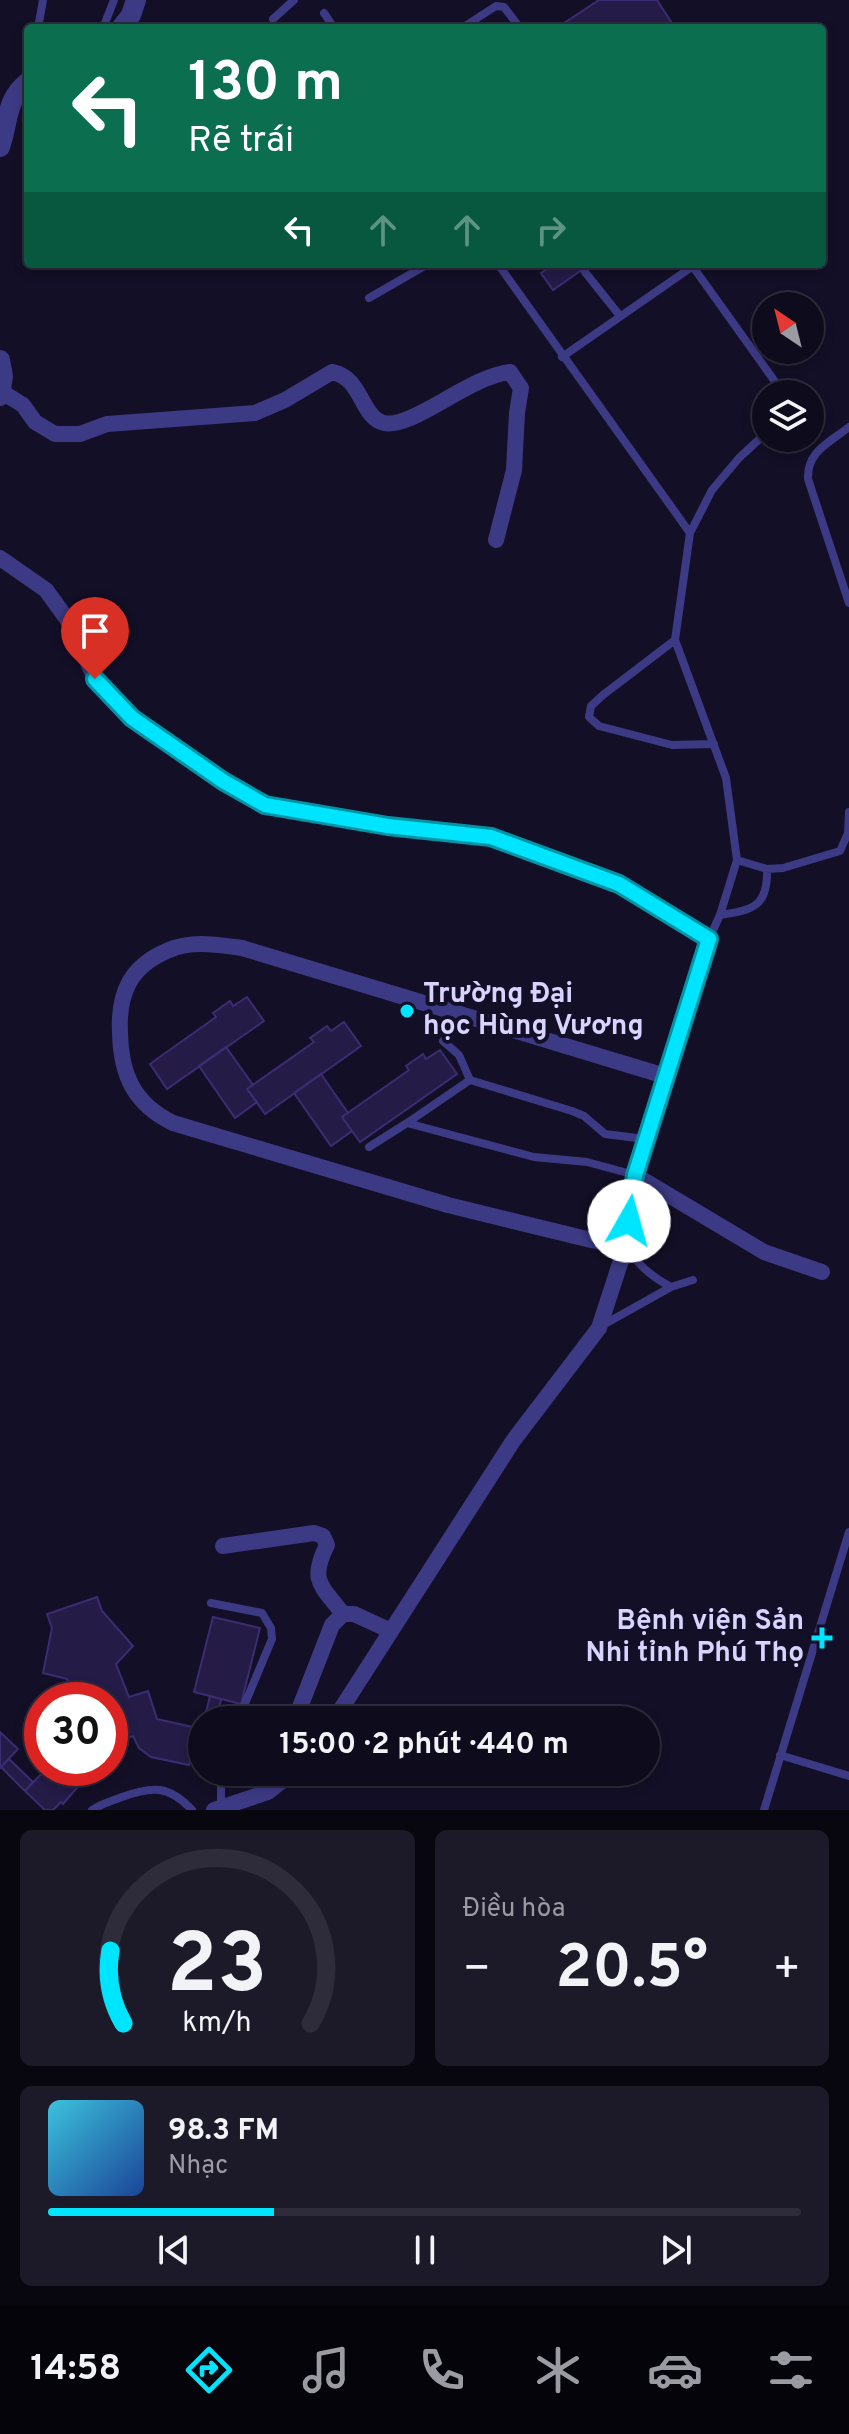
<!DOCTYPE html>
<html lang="vi">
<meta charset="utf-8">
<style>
:root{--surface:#0e0b1c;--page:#1c1929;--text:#f1f3f6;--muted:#9b9ba3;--line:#2e2b3b;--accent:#00e5ff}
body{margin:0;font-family:Overpass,sans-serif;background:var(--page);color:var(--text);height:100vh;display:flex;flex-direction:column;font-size:30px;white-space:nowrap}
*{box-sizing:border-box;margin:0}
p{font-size:26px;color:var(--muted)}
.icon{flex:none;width:44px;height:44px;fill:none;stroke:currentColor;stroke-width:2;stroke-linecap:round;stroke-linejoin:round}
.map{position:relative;height:1810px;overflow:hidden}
.panel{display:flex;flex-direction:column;gap:20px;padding:20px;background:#08060f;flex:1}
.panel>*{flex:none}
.guide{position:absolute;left:24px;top:24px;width:802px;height:244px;border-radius:8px;box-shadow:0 4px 12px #0003,0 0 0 2px var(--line);background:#0b6e4f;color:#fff;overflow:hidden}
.needle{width:52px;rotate:325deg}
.controls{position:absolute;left:752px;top:292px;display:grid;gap:16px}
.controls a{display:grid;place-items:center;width:72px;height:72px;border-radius:50%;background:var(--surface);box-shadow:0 4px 12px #0003,0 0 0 2px var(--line);font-size:40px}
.speed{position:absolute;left:24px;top:1682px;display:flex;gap:16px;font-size:40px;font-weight:700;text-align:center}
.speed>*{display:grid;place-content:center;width:104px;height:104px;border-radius:50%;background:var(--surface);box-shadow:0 4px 12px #0003,0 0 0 2px var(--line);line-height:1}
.speed .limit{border:12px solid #d22;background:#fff;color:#111}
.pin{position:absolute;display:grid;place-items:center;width:68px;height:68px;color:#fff;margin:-82px -34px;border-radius:50% 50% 50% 0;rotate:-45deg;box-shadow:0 0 8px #0007}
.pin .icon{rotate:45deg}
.me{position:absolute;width:88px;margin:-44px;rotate:7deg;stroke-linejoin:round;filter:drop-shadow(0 0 6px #0008)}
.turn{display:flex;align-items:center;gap:28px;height:168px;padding:0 32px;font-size:36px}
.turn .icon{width:104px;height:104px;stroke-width:2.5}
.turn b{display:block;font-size:56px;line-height:68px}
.lanes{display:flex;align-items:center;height:76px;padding:0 32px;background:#0003;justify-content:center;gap:40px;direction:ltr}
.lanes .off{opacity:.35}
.big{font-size:60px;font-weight:700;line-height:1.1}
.panel .tile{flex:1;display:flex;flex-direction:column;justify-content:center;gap:12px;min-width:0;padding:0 28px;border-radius:12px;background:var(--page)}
.panel .dial{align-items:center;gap:0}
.dial svg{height:208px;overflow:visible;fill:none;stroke:var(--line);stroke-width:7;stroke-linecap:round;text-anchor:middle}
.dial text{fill:var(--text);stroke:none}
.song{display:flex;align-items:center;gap:24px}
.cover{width:96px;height:96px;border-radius:12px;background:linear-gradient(135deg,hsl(190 70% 55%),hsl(220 70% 35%))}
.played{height:8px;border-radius:4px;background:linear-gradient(90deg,var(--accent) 30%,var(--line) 30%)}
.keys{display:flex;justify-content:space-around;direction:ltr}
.heat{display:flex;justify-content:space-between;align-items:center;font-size:44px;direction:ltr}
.panel .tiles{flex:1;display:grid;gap:20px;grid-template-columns:1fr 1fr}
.tile:last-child{grid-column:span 2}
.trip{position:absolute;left:188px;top:1706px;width:472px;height:80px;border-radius:40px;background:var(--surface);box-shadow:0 4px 12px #0003,0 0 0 2px var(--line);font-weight:700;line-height:80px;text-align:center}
.dock{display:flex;height:128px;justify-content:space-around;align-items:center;background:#06040b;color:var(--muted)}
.dock .icon{width:56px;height:56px}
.dock .current{color:var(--accent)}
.dock b{font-size:36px;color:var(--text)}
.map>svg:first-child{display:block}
.building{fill:#241b47;stroke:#3b2d73;stroke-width:2}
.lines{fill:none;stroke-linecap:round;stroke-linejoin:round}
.service{stroke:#3d3a85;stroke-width:8}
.minor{stroke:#3d3a85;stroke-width:16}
.tertiary{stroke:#3d3a85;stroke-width:20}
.route-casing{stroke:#0095a6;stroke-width:20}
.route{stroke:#00e5ff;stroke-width:14}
.poi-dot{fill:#00e5ff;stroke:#130f26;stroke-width:3}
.labels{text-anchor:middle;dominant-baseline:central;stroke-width:8;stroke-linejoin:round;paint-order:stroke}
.poi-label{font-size:28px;font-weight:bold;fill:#d9d4ff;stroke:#130f26;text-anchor:start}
</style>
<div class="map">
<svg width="849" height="1810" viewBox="0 0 849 1810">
<rect width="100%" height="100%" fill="#130f26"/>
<path class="building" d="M599,0H657L675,28H563L561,25Z
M547,264H590L553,290L541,273L549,268Z
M247,997L264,1021L167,1089L150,1064L216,1017L213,1013L230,1001L233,1006Z
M344,1022L361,1046L265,1114L247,1089L314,1042L310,1038L327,1026L331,1031Z
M226,1047L253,1085L247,1089L257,1102L235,1118L199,1066Z
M440,1050L457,1074L360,1142L342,1117L409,1070L406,1066L423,1054L426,1059Z
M321,1074L348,1113L342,1117L352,1131L331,1146L294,1093Z
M97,1597L102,1611L133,1646L116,1664L129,1697L148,1691L157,1719L202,1729V1764L190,1762L189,1765L151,1757L139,1748L133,1736L110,1744V1700H75L67,1679L43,1673L52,1628L47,1614Z
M213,1617L260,1628L241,1704L194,1692Z
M210,1696L221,1699L217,1720H204Z
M0,1732L18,1749L0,1768Z
M9,1759L33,1782L25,1791L1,1767Z
M47,1768H94L63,1804L61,1802L53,1810H45L25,1791Z"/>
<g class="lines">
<path class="service" d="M324,13L334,28
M273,19L294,0
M38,28L43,0
M103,28L114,0
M462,28L496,6L504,7L520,28
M498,264L690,533L675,640L726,778L737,860L720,915L709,939
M691,264L776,383L781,394
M585,272L620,316
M369,298L428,264
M562,357L696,264
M849,427C829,443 807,451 808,479L849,603
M690,533L712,490L739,458L766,433
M675,640L603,695L591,706L589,717L599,726L672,745L714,744
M737,860L767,869L783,868L840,851L848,833L849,812
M720,915C754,910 768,906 767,869
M443,1041L459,1055L470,1080L572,1111L584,1116L605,1134L645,1139
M407,1123L470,1080
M369,1147L407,1123L534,1157L587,1162L635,1175
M626,1245C636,1264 652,1277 671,1287
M603,1325L671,1287L693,1280
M211,1603L262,1613L271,1628L272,1639L238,1720
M780,1755L849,1776
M221,1807V1772
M92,1810C101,1804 112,1801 122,1797C152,1786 169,1785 192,1810
M764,1810L849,1532"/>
<path class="minor" d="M2,392L23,405L35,422L55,434H80L107,424L255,413L285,400L332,372C362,377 361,418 384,423C412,429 470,376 510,372L521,388L517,413L514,470L496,540
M0,558L46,590L72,626L95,679L132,718L223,781L265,805L388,826L491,837L619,884L709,939L635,1175L626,1245L599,1328L513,1441L334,1720
M635,1175L764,1252L822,1272
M626,1245L591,1240L448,1205L173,1123C134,1104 121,1075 120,1033C118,993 130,966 169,950C193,940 218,945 242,948L665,1076
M223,1546L314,1533L323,1536L327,1545C309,1581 321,1585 343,1614
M295,1720L332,1625L343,1614H354L391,1631
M214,1810L268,1792L293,1772"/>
<path class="tertiary" d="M121,28L131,15L136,0
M0,147C9,122 5,100 28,82
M0,360L3,376L0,396"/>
</g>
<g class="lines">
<g class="route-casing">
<path id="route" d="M95,679L132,718L223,781L265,805L388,826L491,837L619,884L709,939L635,1175L629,1221"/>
</g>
<use href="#route" class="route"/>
</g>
<g class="poi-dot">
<circle cx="407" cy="1011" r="8"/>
<path d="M818 1626h8v8h8v8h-8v8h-8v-8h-8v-8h8z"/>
</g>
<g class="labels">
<g class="poi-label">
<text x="423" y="995">Trường Đại<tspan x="423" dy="32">học Hùng Vương</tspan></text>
<text x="804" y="1622" text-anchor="end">Bệnh viện Sản<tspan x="804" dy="32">Nhi tỉnh Phú Thọ</tspan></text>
</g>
</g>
</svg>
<div class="controls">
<a><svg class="needle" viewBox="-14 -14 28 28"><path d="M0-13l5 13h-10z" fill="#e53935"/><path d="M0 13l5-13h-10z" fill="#9b9ba3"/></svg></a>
<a><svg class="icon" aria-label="layers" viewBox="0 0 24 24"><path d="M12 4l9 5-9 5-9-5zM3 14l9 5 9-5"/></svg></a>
</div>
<div class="speed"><div class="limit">30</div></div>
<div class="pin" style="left:95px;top:679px;background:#d93025"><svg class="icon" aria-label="arrive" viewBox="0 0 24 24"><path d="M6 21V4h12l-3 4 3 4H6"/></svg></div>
<svg class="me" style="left:629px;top:1221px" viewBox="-20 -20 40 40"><circle r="19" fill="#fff"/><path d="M0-13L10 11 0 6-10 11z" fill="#00e5ff"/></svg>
<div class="trip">15:00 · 2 phút · 440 m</div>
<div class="guide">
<div class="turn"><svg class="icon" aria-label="left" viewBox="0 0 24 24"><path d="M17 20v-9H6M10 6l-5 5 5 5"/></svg><div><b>130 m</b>Rẽ trái</div></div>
<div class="lanes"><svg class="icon" aria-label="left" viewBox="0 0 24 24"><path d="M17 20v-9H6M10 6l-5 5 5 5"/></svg><svg class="icon off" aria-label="ahead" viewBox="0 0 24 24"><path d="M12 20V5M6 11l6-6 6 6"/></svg><svg class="icon off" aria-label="ahead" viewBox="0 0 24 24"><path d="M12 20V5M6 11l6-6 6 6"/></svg><svg class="icon off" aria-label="right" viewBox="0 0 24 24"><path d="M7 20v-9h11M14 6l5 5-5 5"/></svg></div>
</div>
</div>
<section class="panel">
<div class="tiles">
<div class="tile dial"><svg viewBox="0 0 100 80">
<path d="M14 69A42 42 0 1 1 86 69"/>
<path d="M14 69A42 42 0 0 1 9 41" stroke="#00e5ff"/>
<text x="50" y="56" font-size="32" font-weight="700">23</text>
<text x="50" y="72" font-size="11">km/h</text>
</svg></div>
<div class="tile"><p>Điều hòa</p>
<div class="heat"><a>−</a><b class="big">20.5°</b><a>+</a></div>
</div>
<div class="tile">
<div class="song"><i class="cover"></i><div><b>98.3 FM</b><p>Nhạc</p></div></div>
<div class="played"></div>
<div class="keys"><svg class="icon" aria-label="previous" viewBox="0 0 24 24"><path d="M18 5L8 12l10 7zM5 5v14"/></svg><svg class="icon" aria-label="pause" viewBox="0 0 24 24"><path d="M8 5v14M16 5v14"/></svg><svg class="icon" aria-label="next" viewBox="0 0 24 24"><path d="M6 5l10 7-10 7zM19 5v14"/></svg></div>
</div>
</div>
</section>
<nav class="dock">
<b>14:58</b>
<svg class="icon current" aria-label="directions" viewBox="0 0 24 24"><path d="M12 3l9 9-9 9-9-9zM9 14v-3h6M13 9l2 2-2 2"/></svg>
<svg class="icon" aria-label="music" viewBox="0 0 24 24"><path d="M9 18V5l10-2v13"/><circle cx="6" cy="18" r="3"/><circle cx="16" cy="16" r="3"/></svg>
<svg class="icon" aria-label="phone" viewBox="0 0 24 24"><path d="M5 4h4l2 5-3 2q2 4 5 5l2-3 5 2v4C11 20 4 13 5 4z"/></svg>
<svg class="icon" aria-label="climate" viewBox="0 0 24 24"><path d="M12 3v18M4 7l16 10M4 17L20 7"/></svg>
<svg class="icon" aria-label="car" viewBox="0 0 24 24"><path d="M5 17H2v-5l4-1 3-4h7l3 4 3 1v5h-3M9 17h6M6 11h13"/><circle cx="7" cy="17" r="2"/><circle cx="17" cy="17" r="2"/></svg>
<svg class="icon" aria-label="filters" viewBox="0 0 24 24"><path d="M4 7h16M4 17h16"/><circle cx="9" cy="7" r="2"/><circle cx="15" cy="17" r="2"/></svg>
</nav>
